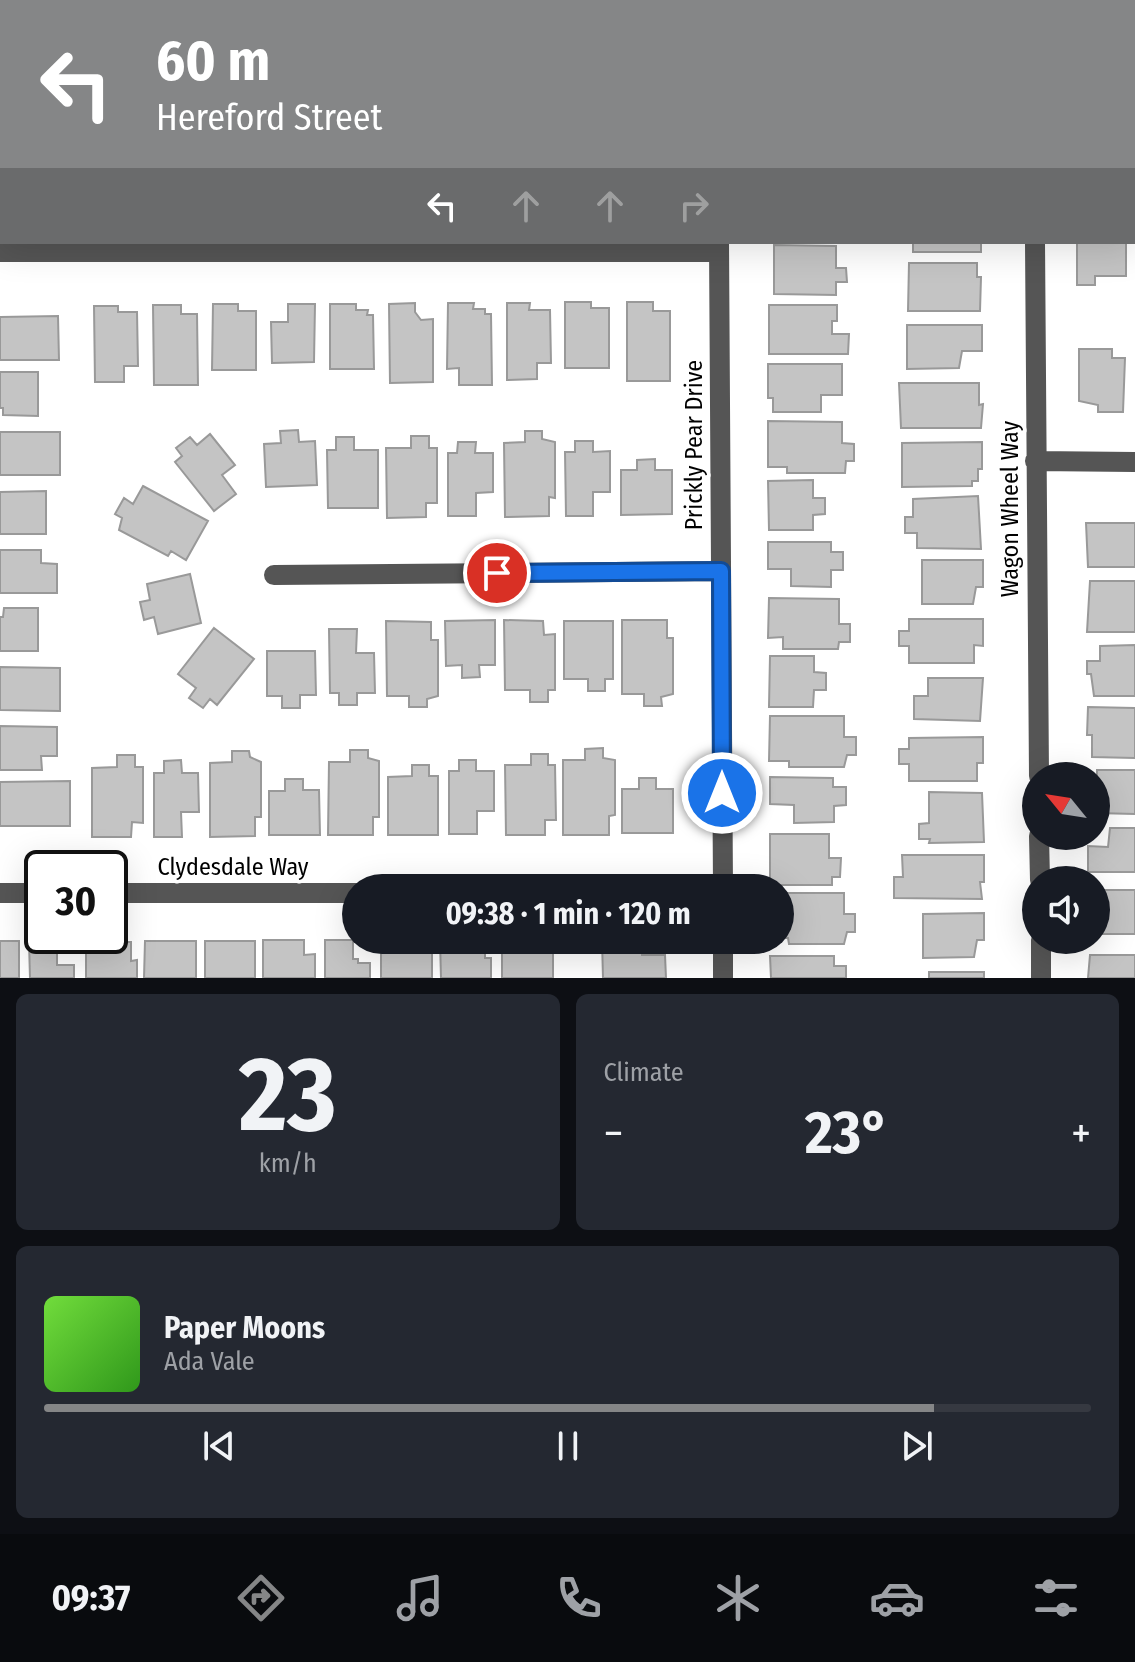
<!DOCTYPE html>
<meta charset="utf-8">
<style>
:root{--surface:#171b24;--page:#242831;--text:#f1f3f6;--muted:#9ea1a6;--line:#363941;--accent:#858687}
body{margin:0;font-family:"Fira Sans Condensed",sans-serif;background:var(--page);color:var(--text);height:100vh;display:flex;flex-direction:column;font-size:30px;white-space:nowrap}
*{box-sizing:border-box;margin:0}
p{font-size:26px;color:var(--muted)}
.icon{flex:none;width:44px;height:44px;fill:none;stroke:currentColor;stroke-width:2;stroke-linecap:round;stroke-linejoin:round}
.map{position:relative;height:978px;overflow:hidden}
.details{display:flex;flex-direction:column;gap:16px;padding:16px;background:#0d0f14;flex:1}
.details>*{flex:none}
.hud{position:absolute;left:0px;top:0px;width:1136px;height:244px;box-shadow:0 8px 32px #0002;background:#858687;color:#fff;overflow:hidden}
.needle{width:52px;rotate:300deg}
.tools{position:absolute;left:1022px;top:762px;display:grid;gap:16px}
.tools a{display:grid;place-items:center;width:88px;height:88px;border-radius:50%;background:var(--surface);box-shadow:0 8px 32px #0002;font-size:40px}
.speed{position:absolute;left:24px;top:850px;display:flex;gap:16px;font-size:40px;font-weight:700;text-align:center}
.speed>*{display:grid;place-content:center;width:104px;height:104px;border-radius:50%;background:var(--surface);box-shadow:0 8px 32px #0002;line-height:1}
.speed .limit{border:4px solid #111;border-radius:12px;background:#fff;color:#111}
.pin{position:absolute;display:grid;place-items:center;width:68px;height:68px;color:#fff;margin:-34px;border:4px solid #fff;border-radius:50%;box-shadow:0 2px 8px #0007}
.me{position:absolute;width:88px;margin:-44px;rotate:0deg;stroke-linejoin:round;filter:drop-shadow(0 0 6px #0008)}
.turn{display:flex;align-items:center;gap:28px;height:168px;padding:0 24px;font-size:36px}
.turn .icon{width:104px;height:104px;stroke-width:2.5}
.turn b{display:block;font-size:56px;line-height:68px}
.lanes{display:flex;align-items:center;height:76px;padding:0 24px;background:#0003;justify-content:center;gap:40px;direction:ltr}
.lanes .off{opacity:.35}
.big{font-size:60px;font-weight:700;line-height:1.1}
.details .tile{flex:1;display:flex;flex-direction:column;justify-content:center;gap:12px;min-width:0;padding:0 28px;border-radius:12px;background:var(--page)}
.details .dial{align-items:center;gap:0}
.dial b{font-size:104px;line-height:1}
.song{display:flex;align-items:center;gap:24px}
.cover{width:96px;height:96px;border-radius:12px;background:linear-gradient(135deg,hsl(100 70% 55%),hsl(110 70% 35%))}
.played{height:8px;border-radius:4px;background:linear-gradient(90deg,var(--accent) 85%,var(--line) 85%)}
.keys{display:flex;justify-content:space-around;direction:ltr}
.heat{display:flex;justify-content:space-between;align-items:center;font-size:44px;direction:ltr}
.details .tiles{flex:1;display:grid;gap:16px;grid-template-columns:1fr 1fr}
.tile:last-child{grid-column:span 2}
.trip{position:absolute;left:342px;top:874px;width:452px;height:80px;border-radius:40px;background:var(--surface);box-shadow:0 8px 32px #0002;font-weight:700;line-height:80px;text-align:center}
.tab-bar{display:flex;height:128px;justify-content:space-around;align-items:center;background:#090b0e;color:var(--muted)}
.tab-bar .icon{width:56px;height:56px}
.tab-bar .on{color:var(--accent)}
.tab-bar b{font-size:36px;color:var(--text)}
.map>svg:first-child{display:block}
.building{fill:#c4c4c4;stroke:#999;stroke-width:2}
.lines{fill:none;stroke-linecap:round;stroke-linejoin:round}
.minor{stroke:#555;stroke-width:20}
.route-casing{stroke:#114b97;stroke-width:20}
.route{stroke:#1a73e8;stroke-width:14}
.labels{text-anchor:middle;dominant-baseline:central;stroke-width:7;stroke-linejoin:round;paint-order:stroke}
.street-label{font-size:24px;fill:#000;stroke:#fff}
</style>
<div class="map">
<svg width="1135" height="978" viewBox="0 0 1135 978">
<rect width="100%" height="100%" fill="#fff"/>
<path class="building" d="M0,0H55V2H2L0,34Z
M298,0H370V2H298Z
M903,0H979V1L903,2Z
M913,242H981V252H913Z
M1077,242H1126V276H1095V285H1077Z
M774,245L836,246V268H846L847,282H836V295L774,294Z
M909,263H977V277H981L980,311H908Z
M565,302H591V308H609V368H565Z
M627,302H653V311H670V381H627Z
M415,303V312L421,320L433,319V382L390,383L389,304Z
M448,303H474L473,309H485V314H491L492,385H459V368L447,369Z
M507,303H530L529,310H550L551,363H537V379L507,380Z
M213,304H238V311H256V370H212Z
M288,304H315L314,362L272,363L271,322H288Z
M330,304H356V310H368L367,315H373L374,369H330Z
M153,305H181V314H197L198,385H154Z
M769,305H837V321H832V334H849L848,354H769Z
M94,306H118V312H137L138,366H124V382H95Z
M58,316L59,360H0V317Z
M907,325H982V351H962L959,368L907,369Z
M1079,349H1112V358H1125L1123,412H1098V405L1079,401Z
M768,364H842V395H821V412H773V398H768Z
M0,372H38V416L3,415V408H0Z
M899,383H979V405L983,404L981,428H901Z
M768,421L842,422V443L854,444V461H846L845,473H787V467H768Z
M298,430L299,442L315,441L317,485L266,487L264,444L281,443L280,431Z
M525,431H542V439L555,442V498L549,497V516L505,517L504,443L525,442Z
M0,432H60V475H0Z
M210,434L235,465L222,475L236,494L214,511L175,462L182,456L176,448L190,437L197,445Z
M411,436H429V448H437V503H426V517L387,518L386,448H411Z
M336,437H354V450H378V508H328L327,450H336Z
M575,441H593V452L610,451V492H593V516H566L565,452H575Z
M458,442H476L475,453H493V492L476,493V516H448V453H457Z
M982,442V469H978V481H972V486L902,487V443Z
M655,459V470H672V514L621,515V470H637V460Z
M813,480V498H825V514L813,515V530H769L768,481Z
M143,486L208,521L186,560L171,551L168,556L119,530L122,518L115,514L124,498L133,504Z
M46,491V534H0V492Z
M978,496L981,549L917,548V533H905V517H913V499Z
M1086,523H1135V567H1088Z
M768,542H831V552H843V570H831V587L791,586V569H768Z
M0,550H41V563L57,564V593H0Z
M922,560H983V587H976L973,604H922Z
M190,574L201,623L158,634L154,617L144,620L140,602L150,600L147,584Z
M1090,581H1135V632H1087Z
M769,598L839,599V624H850V642H839L838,649H783V637L768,638Z
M4,608H38V651H0V617H3Z
M909,619H983V646L974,645V663H909V646H899V631H909Z
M495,620V665H479L480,677L462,678V665L446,666L445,621Z
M504,620L543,621L544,635L555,634V690H548V702H530V690H505Z
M622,620H667V638H673V694L661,697L662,706H644V694H622Z
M386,621L431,622V640H438V696L427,699V707H409V696H387Z
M564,621H613V679H605V691H588V679H564Z
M214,628L254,659L217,705L210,699L203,708L189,698L196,688L178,674Z
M329,629H357L356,653H374L375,693H357V705H339V693H330Z
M1135,645V696H1094L1091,674H1087V661H1100V646Z
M267,651H315L316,695H300V708H282V696H267Z
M770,656H814V672L826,673V690H814L813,707H769Z
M0,667L60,668V711L0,710Z
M928,678H983L980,721L914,719V696H928Z
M1088,707L1135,708V758L1092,757V735H1087Z
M770,716H844V737H856V755H847L844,767H789V761H769Z
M0,726L57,727V756H41L42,770H0Z
M983,737V763H977V781H909V764H899V749H909V738Z
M603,748V758L615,760V815L609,816V835H563V760H585V749Z
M350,750H368V758L379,761V817H373V835H328L329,762H350Z
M232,751H249L250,757L261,762V817H255V836L210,837V763L232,762Z
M531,754H548V765H555L556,820H545V835H506L505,765H531Z
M117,755H135V767H143V823L132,822L131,837H92V768L117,767Z
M181,760L182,773H198L199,812H181L182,837H154V773H164V761Z
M459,760H476V771H494V811H477V834H449V771H459Z
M412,765H429V776H438V835H388V777L412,776Z
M1097,770H1135V814L1096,813Z
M770,777L833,778V787H846V805L834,806V822L794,823V805L770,804Z
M639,778H656V789H673V833H622V789H639Z
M285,779H303V790H319L320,835H269V791H285Z
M70,781V826H0V782Z
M929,792L982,793L984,842L929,843L930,839H919V824L929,823Z
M1110,828H1135V872H1088V846L1108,847Z
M770,834H829V858H841L840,877H832V885H770Z
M902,855H984V882H980L982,899L894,898V877H903Z
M1097,890H1135V934H1096Z
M780,893H844V914H855V932H847L844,944H789L788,938H780Z
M984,913V940H977L974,957L923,958V914Z
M263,940H304V955L315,954V978H263Z
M325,940H353V959H358V963H370V978H325Z
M381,940H432V978H381Z
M440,940H485V958H491V978H441Z
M502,940H553V978H502Z
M602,940H642V955H665L666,978H603Z
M0,941H19V978H0Z
M145,941H196V978H144Z
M205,941H255V978H205Z
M29,942H57V965H74V978H30Z
M86,942H131V961L137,960V978H86Z
M1090,955H1135V978H1088Z
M770,956H834V966H846V978H771Z
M929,972H984V978H929Z"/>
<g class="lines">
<path class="minor" d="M244,0V2
M717,0V2
M1035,0V2
M1134,145H1135
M719,242L723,888
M1035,242L1039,776
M0,252H719
M1035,461L1135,462
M274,575L721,571
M1039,836L1040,880
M0,893H42
M110,893H356
M723,940V978
M1041,940V978"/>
</g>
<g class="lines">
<g class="route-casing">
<path id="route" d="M497,573L721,571L722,793"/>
</g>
<use href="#route" class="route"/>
</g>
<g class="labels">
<g class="street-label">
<text transform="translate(694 445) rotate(-90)">Prickly Pear Drive</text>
<text transform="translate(1010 509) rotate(-90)">Wagon Wheel Way</text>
<text x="233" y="867">Clydesdale Way</text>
</g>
</g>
</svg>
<div class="tools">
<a><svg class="needle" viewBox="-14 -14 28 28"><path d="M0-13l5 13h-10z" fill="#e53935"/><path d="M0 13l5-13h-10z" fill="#9ea1a6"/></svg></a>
<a><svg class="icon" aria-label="sound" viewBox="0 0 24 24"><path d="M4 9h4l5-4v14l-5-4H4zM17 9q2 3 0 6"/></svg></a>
</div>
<div class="speed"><div class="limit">30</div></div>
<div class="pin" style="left:497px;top:573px;background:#d93025"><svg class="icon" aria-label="arrive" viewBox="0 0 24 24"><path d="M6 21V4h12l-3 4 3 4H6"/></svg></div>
<svg class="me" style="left:722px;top:793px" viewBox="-20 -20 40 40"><circle r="17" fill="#1a73e8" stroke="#fff" stroke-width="3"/><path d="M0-11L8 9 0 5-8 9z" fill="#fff"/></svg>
<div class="trip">09:38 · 1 min · 120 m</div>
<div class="hud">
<div class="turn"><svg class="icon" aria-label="left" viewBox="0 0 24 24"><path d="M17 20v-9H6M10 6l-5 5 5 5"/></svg><div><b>60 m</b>Hereford Street</div></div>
<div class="lanes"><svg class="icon" aria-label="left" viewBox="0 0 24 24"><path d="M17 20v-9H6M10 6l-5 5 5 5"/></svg><svg class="icon off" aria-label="ahead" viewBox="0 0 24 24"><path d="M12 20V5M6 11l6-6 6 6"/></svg><svg class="icon off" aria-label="ahead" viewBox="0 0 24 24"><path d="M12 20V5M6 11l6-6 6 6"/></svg><svg class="icon off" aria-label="right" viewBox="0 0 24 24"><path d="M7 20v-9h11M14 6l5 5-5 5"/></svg></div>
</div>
</div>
<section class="details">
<div class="tiles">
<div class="tile dial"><b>23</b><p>km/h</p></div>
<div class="tile"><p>Climate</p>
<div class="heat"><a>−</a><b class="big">23°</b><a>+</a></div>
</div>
<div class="tile">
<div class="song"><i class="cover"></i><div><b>Paper Moons</b><p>Ada Vale</p></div></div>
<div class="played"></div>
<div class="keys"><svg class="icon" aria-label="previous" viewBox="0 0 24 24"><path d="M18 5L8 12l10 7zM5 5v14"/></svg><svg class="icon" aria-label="pause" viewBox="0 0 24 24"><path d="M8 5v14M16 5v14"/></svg><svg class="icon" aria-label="next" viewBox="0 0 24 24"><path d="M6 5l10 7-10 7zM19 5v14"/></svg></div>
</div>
</div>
</section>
<nav class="tab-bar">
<b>09:37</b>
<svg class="icon on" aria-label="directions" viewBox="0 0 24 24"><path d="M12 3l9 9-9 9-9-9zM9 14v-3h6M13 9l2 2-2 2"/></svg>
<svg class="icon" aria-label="music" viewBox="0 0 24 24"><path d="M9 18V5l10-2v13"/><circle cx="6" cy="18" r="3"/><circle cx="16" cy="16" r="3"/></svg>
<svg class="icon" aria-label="phone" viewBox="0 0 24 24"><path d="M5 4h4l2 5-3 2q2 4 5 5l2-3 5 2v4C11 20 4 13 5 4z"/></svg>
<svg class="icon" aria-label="climate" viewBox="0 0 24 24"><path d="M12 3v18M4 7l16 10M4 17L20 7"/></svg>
<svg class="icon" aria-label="car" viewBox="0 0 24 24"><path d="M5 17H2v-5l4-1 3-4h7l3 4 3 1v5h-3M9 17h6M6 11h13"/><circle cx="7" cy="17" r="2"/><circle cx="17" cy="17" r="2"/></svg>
<svg class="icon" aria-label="filters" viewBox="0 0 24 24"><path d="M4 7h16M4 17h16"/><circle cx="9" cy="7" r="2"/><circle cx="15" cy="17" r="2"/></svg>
</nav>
